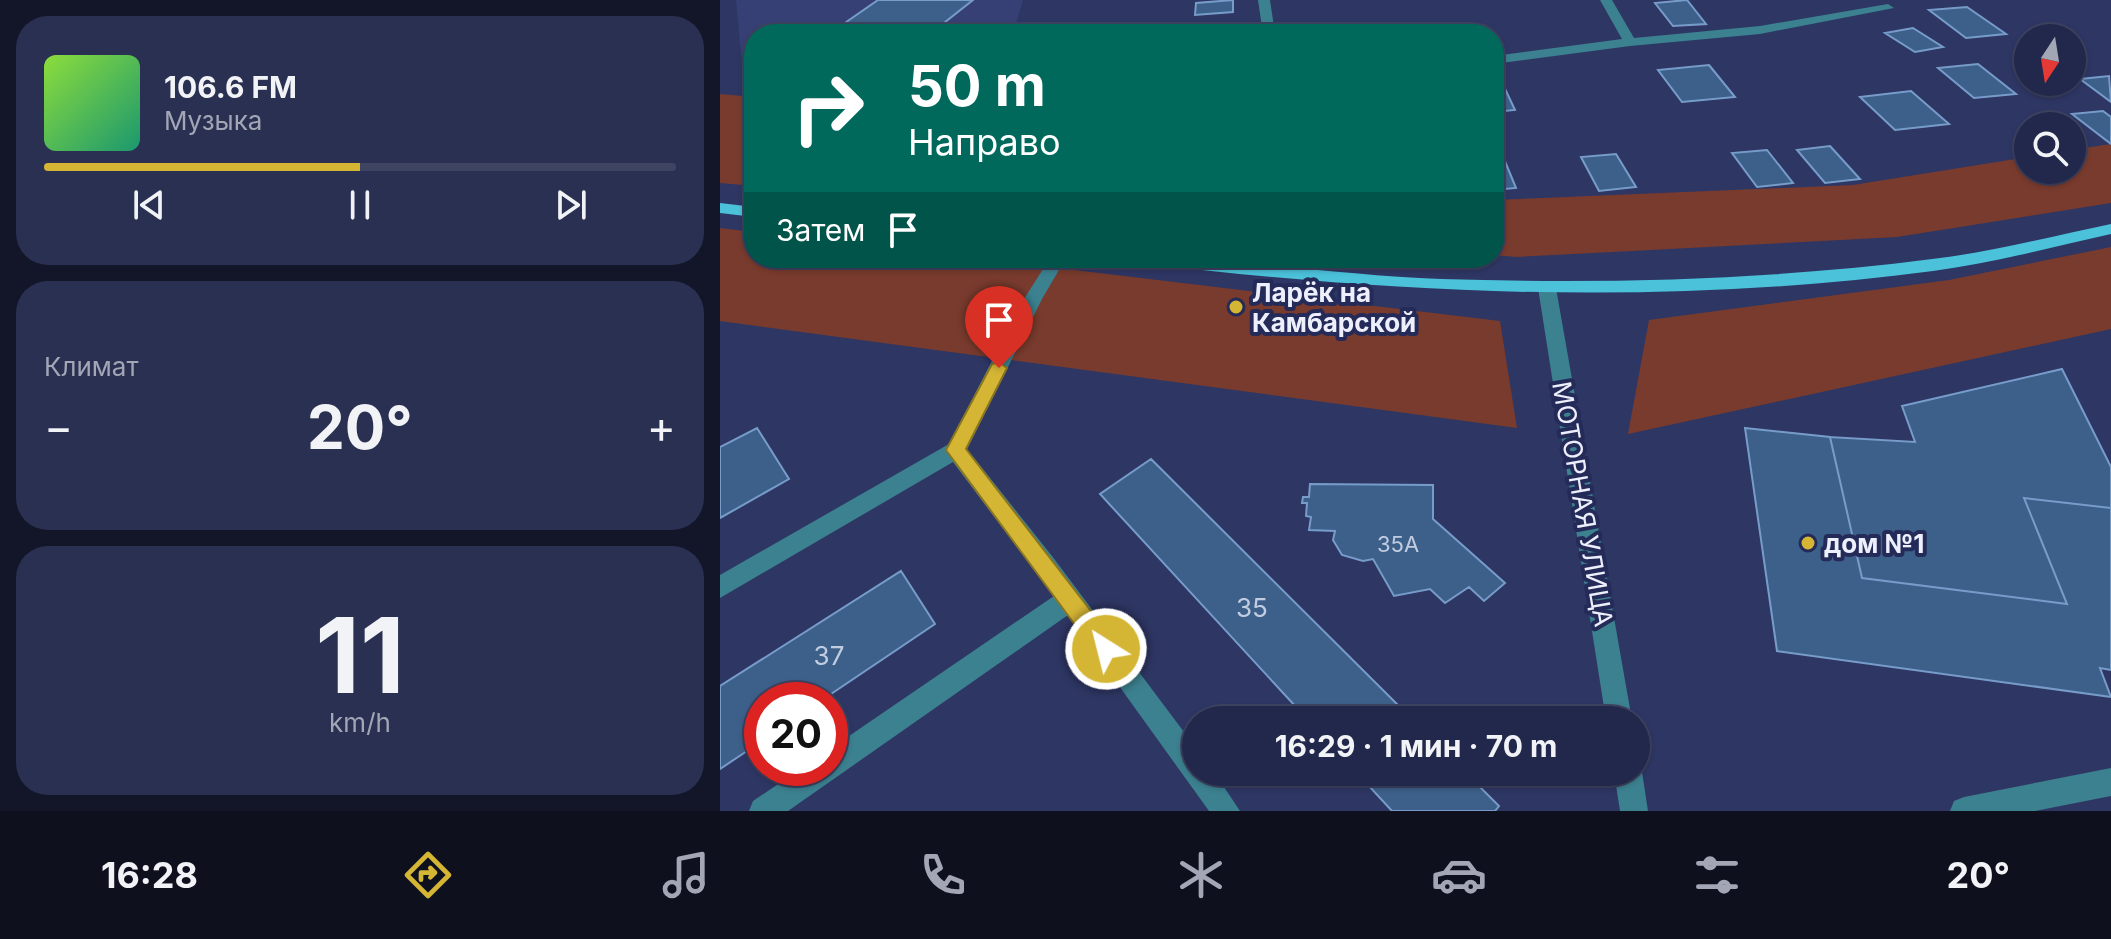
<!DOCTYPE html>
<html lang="ru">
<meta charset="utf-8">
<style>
:root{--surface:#22284b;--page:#2a3052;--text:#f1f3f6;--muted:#a2a6b5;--line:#3f4463;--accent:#d5b534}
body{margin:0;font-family:Inter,sans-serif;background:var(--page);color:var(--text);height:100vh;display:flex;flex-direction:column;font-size:30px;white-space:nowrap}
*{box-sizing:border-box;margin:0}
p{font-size:26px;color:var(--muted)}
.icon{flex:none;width:44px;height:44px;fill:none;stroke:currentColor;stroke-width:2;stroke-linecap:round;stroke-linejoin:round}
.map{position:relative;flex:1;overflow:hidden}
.side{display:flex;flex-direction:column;gap:16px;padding:16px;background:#131629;width:720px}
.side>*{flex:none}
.top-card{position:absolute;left:24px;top:24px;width:760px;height:244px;border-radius:32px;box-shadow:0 2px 6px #0004,0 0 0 2px var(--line);background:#00695c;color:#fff;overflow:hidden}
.needle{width:52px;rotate:192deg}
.buttons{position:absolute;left:1294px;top:24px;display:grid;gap:16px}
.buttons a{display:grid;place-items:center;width:72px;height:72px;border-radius:50%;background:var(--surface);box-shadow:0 2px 6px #0004,0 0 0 2px var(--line);font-size:40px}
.speed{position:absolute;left:24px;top:682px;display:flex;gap:16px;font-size:40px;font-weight:700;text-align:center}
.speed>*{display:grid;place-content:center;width:104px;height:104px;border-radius:50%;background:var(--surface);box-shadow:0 2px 6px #0004,0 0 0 2px var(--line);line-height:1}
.speed .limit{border:12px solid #d22;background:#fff;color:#111}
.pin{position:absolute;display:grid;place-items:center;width:68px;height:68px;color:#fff;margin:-82px -34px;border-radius:50% 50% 50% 0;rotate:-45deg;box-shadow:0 0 8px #0007}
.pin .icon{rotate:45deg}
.me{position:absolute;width:88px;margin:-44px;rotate:324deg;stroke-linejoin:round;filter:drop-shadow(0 0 6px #0008)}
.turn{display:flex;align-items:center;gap:28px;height:168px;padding:0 32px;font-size:36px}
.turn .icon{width:104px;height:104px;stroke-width:2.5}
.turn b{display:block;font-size:56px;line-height:68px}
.then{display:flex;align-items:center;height:76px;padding:0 32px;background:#0003;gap:16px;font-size:30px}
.big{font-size:60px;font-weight:700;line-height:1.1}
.side .card{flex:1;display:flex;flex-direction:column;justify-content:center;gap:12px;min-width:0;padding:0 28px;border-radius:32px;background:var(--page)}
.side .dial{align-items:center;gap:0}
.dial b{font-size:104px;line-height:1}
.song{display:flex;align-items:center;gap:24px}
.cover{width:96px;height:96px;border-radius:12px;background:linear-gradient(135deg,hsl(90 70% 55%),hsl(160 70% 35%))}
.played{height:8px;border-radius:4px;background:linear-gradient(90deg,var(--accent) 50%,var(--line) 50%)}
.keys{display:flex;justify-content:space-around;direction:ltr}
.heat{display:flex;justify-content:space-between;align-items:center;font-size:44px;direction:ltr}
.trip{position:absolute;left:462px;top:706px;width:468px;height:80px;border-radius:40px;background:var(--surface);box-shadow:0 2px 6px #0004,0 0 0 2px var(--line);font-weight:700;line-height:80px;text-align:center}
.dock{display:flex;height:128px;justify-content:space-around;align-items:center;background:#0e101e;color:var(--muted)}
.dock .icon{width:56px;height:56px}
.dock .selected{color:var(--accent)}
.dock b{font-size:36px;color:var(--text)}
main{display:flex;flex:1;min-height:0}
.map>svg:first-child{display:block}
.built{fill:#374074}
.green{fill:#793b2d}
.building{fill:#3d608a;stroke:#779cca;stroke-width:2}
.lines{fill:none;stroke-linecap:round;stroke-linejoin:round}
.lane{fill:#3c8190;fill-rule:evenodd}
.street{fill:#3c8190;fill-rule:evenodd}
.primary{fill:#4bc1da;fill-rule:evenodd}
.route{fill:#d5b534;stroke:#8a7622;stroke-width:2}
.poi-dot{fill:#d5b534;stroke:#252b58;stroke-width:3}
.labels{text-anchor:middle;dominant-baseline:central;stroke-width:8;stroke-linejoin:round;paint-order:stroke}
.number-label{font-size:22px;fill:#c1cce0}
.poi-label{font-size:26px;font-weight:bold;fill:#edf0fc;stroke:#252b58;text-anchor:start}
.street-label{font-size:26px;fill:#edf0fc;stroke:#252b58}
.near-number-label{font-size:26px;fill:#c1cce0}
</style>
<main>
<section class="side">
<div class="card">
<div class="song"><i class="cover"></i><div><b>106.6 FM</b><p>Музыка</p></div></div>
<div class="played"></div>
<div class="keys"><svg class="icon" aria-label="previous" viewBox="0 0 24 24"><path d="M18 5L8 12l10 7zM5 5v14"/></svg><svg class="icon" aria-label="pause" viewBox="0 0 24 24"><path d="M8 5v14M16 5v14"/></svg><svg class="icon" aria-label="next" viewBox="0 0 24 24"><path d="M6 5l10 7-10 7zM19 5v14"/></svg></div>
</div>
<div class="card"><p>Климат</p>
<div class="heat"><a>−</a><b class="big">20°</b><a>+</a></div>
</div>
<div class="card dial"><b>11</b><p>km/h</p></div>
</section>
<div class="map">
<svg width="1391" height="811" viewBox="0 0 1391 811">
<rect width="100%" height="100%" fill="#2e3664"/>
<path class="built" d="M16,0H303L293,34H34V97L25,96Z"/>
<path class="green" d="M0,94L34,97V186L0,183Z
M1391,144V203L1177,237L796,257L774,255V200L1133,185L1308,157V170H1352V150Z
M0,228L34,232V258H254L780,321L797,428L0,321Z
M1391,247V329L908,434L929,320L1229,280Z"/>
<path class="building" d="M158,0H253L210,34H109Z
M513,0V12L475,15L476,3Z
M967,0L986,24L953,26L935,3Z
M1247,7L1286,34L1246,38L1209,10Z
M1193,28L1223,47L1195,52L1165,33Z
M1258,64L1296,94L1254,98L1218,68Z
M989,65L1015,97L962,102L938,70Z
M779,76L795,110L774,112V77Z
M1389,76L1391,102L1360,79Z
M1191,91L1229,124L1175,130L1140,97Z
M1383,111L1391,117V144L1352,114Z
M1110,146L1140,179L1105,183L1077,150Z
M1047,150L1073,183L1037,187L1012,153Z
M782,154L796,188L774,190V155Z
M896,154L916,187L879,191L861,157Z
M1342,369L1391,467V508L1304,498L1347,604L1142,578L1110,437L1195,442L1182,406Z
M37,428L69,479L0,518V447Z
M1025,428L1110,437L1142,578L1347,604L1304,498L1391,508V670L1380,668L1391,697L1057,651Z
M431,459L693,720H588L380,494Z
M590,484L713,485V519L785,583L764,601L749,587L725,603L710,589L674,596L653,559L643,561L622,555L613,540L615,531L589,530L591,517L586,516L587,503H582L583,497H589Z
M181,571L215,624L102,700H42V741L0,769V686Z
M636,772H745L779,806L775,811H672Z"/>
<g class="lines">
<path class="lane" d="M330,258H346L322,299L247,449L332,556L476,748V772H494L520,811H489L348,615L68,811H29L33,801L82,768H110V749L334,596L233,462L0,598V575L229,444L304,299Z
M1391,768V796L1315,811H1230L1234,801L1244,797Z"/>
<path class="street" d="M538,0H550L555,34H543Z
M880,0H892L914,38L1040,26L1168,4L1174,8L1040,34L910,46L774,64V56L902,39Z
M827,282L836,288L912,720H886L818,288Z
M916,761L922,772L928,811H900L894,772H916Z"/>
<path class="primary" d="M0,203L34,207V217L0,213Z
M1391,224V234C1332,247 1273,263 1213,271C949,306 685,295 421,263L413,258C516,258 618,275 721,279C885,284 1049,280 1212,259C1273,252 1332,236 1391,224Z"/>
</g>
<path class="route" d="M279,362L287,368L246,449L394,641L397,649L394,656L386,660L378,656L226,450L272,364Z"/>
<g class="poi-dot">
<circle cx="516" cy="307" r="8"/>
<circle cx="1088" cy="543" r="8"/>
</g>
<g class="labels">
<g class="number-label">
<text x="678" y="544">35А</text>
</g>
<g class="poi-label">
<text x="532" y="292">Ларёк на<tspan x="532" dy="30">Камбарской</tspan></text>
<text x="1104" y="543">дом №1</text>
</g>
<g class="street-label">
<text transform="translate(863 504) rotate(80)">МОТОРНАЯ УЛИЦА</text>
</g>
<g class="near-number-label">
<text x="532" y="607">35</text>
<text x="109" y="655">37</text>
</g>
</g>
</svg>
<div class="buttons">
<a><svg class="needle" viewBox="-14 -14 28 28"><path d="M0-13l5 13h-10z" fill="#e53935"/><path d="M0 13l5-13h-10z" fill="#a2a6b5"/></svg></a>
<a><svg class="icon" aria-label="search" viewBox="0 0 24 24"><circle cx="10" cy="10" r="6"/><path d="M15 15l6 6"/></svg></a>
</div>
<div class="speed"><div class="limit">20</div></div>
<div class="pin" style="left:279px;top:368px;background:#d93025"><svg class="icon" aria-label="arrive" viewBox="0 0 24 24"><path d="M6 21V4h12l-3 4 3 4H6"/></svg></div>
<svg class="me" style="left:386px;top:649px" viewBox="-20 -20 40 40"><circle r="17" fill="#d5b534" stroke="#fff" stroke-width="3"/><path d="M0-11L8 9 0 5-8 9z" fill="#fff"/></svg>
<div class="trip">16:29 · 1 мин · 70 m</div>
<div class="top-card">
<div class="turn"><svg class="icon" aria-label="right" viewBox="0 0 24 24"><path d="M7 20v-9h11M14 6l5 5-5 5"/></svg><div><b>50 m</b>Направо</div></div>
<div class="then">Затем<svg class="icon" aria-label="arrive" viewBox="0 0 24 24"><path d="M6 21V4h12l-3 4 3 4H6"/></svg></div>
</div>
</div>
</main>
<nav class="dock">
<b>16:28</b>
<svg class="icon selected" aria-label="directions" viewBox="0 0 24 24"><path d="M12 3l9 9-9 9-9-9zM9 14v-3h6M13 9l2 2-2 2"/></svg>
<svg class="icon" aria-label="music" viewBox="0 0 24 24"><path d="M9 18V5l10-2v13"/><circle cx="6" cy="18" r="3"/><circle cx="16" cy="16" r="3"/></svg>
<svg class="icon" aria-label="phone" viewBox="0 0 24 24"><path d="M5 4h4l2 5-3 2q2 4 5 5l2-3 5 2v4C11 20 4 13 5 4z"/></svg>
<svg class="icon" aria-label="climate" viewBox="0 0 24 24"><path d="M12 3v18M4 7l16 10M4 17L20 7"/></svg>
<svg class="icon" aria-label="car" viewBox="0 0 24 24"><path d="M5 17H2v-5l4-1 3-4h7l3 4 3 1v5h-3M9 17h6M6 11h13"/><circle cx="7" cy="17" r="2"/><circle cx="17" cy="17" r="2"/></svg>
<svg class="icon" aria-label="filters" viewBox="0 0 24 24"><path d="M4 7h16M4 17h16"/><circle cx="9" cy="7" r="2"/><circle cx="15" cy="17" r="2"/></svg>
<b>20°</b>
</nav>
